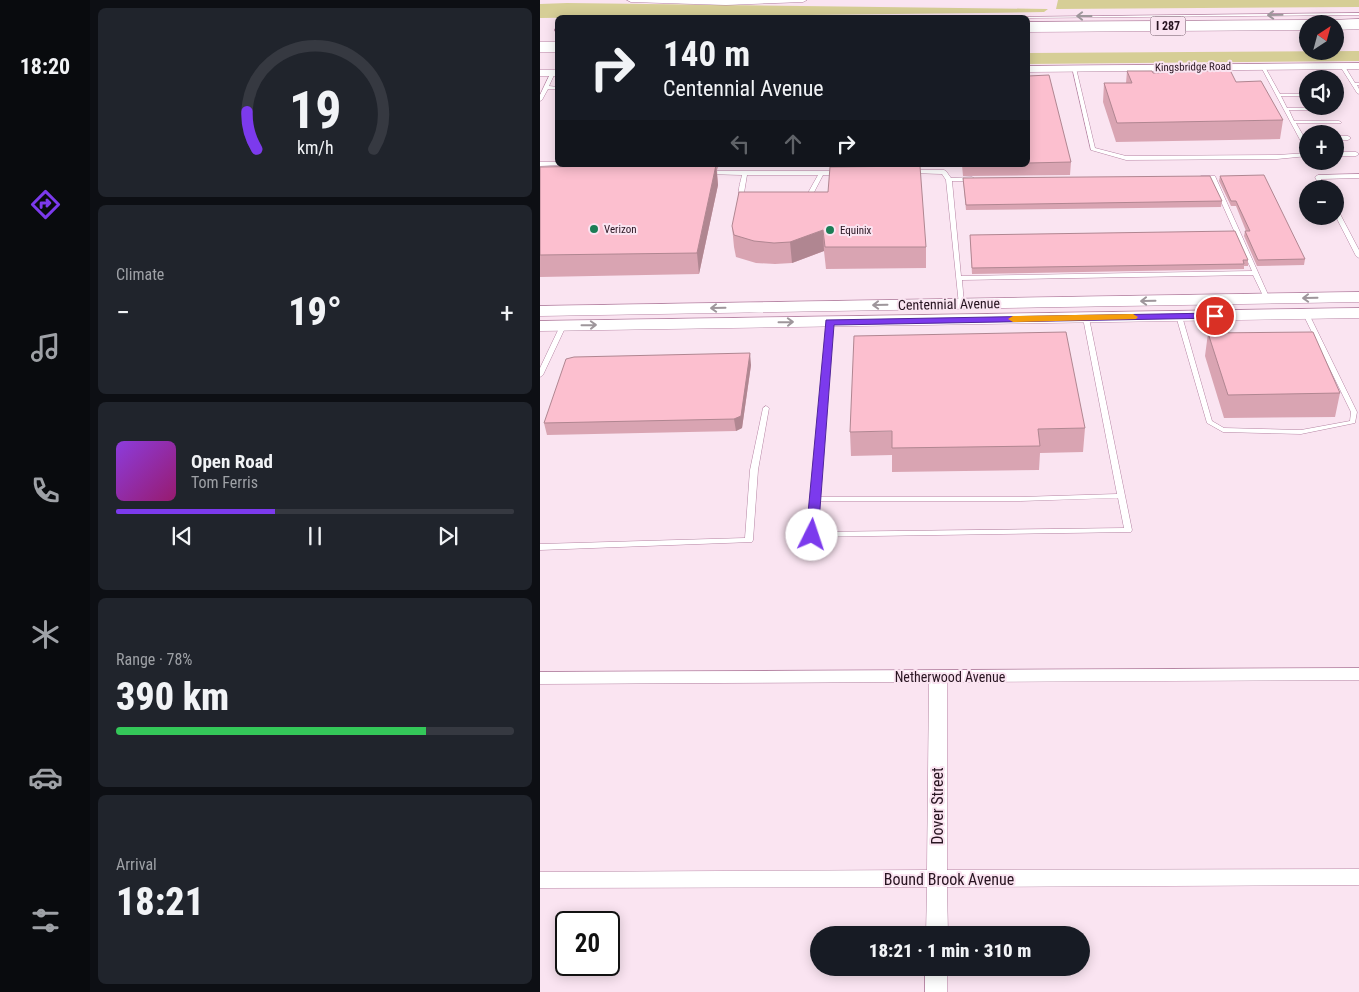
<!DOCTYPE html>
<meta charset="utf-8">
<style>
:root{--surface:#171b24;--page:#20242c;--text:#f1f3f6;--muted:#9ea1a6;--line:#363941;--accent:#7c3aed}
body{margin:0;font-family:"Roboto Condensed",sans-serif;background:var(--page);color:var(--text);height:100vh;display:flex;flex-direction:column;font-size:19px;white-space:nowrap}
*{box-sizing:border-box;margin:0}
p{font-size:16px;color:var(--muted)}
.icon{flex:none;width:28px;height:28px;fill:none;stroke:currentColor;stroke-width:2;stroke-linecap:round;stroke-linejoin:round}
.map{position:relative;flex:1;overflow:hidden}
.sheet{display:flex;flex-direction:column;gap:8px;padding:8px;background:#0d0f14;width:450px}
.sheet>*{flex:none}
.hud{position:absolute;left:15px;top:15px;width:475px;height:152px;border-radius:8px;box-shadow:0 2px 12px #0003;background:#171b24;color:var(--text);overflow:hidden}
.needle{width:32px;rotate:36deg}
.controls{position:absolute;left:759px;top:15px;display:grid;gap:10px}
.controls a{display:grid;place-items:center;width:45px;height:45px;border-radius:50%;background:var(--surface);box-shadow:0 2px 12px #0003;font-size:25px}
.speed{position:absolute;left:15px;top:911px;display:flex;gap:10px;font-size:25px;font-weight:700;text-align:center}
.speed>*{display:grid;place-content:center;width:65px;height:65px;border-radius:50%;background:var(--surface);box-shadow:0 2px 12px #0003;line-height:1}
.speed .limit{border:2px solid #111;border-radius:8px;background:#fff;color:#111}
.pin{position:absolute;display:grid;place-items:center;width:42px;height:42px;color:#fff;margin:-21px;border:2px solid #fff;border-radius:50%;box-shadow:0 1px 5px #0007}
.me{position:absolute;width:55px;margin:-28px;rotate:4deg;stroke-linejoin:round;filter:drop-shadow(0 0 4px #0008)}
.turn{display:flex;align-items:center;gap:18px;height:105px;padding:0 25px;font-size:22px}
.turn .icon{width:65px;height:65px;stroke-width:2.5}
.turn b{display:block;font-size:35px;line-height:42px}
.lanes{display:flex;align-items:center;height:48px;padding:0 25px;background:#0003;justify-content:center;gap:25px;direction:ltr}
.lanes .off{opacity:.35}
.big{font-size:38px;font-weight:800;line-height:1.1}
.sheet .tile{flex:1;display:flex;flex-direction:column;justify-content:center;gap:8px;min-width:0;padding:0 18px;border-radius:8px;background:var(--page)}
.sheet .dial{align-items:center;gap:0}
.dial svg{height:130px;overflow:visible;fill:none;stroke:var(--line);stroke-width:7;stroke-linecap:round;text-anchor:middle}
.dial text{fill:var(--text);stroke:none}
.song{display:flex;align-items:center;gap:15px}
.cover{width:60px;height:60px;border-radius:8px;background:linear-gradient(135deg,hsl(270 70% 55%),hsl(320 70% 35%))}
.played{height:5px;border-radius:2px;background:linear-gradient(90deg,var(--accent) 40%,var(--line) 40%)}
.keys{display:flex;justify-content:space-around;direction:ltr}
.heat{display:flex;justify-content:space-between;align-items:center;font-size:28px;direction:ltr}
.charge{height:8px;border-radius:4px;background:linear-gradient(90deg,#34c759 78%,var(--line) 0)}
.trip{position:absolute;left:270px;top:926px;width:280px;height:50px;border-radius:25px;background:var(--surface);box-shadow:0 2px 12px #0003;font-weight:800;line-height:50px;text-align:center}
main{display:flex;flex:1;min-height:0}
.menu{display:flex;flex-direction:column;width:90px;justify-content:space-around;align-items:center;background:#090b0e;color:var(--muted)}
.menu .icon{width:35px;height:35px}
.menu .active{color:var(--accent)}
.menu b{font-size:22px;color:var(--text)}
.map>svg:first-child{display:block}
.green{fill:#d6ce96}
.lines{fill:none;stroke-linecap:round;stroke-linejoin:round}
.lane-casing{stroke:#b584a3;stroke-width:1}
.street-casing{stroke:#b584a3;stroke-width:1}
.secondary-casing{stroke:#b584a3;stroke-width:1}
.highway-casing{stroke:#b584a3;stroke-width:1}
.lane{fill:#fff;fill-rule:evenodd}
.street{fill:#fff;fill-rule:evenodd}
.secondary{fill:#fff;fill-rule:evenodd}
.highway{fill:#fff;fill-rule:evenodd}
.wall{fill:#d9a4b2}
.shaded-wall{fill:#b08691}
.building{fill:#fcbfcf;stroke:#b08691}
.oneway{stroke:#9e969b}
.route{fill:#7c3aed;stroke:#51269a}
.slow{fill:#f59e0b}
.poi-dot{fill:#1b7d55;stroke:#fae4f1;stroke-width:2}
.labels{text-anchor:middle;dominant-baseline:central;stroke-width:4;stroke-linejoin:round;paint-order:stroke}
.far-street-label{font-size:11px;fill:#281521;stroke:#fae4f1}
.far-poi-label{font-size:11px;fill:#281521;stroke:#fae4f1;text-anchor:start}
.shield{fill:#fae4f1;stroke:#67535f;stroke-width:1}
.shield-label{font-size:12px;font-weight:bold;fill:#281521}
.street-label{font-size:14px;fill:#281521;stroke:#fae4f1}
.near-street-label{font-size:16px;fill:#281521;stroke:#fae4f1}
</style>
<main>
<nav class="menu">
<b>18:20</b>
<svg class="icon active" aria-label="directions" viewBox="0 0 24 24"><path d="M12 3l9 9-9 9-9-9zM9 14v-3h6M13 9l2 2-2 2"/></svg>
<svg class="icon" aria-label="music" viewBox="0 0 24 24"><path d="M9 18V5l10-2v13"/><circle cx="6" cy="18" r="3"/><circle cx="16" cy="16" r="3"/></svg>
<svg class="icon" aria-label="phone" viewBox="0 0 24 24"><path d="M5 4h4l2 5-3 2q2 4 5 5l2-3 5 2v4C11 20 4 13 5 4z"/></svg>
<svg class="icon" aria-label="climate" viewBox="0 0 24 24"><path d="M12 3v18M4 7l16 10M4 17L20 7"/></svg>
<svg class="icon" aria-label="car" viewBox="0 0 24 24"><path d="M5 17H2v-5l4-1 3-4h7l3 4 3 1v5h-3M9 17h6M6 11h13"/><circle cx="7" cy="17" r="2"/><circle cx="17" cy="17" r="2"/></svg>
<svg class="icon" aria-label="filters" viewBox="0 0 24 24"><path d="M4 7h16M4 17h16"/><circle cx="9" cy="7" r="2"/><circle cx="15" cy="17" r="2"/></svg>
</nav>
<section class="sheet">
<div class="tile dial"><svg viewBox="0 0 100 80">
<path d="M14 69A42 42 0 1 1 86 69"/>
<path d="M14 69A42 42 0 0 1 8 46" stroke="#7c3aed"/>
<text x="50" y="56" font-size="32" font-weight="700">19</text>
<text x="50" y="72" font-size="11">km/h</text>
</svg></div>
<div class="tile"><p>Climate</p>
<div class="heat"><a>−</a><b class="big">19°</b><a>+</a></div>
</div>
<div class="tile">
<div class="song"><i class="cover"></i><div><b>Open Road</b><p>Tom Ferris</p></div></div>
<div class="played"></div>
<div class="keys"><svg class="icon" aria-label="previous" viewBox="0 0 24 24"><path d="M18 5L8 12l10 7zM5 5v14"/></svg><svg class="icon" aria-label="pause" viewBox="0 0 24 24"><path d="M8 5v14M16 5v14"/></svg><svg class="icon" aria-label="next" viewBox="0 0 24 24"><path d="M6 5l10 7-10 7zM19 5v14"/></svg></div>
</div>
<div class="tile"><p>Range · 78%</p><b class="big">390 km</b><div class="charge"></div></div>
<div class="tile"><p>Arrival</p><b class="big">18:21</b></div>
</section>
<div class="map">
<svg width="819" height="992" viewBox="0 0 819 992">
<rect width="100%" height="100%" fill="#fae4f1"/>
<path class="green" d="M518,0H819V7L516,9Z
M27,3L508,9L504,12L442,13L0,18V4Z
M819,51V61L488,64V53Z"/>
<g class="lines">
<g class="lane-casing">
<path id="lane" d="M819,13V15L488,18H378Z
M15,29H18V31H15Z
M800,65H804L815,83H819V85H817L819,89V94L817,93L800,66Z
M721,66L725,67L740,94H768V96H741L747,108H789L791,109L789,110H749L754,121H799L801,122V123H756L768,144V151H766L721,67Z
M532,67L536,68L555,148L586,156L737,155L768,153V156L737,159L586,160L551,150Z
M11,72L15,73L9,86L18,87V89H8L2,100L0,101V95Z
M795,136H808L811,138L808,140H795Z
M795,152H816L819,154L816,156H795Z
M0,162H18V165H20L0,166Z
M372,170H404L406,171L411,178L432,177L435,179L432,181H412L421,276L712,271L671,179L661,180L658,178L661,176H675L730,299L727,301L725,300L713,275L422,280L424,304L421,306L419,305L406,180L402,174L370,173V171Z
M167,171H298L301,173L298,175H283L270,200L267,202L264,200L278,175H207L204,193L207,201L204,203C195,196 200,185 202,175L165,174L164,173Z
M819,174V178L781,179L787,189H781L775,177L778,175Z
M795,208L798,210L819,250V258L816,256L795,215Z
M766,312L769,314L817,412L815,423L761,434L683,432L667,423L636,316L637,315H641L642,316L672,421L684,428L761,430L810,421L811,412L763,314Z
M546,316L549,318L592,530L591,532L269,537L268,535L287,322L290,320L293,322L279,497H480L577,494L543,318ZM578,498L584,528L276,532L279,501H480Z
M23,324L26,326L3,375L0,377V368L20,326Z
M226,406L229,408L218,470L213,540L212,542L0,550V544L205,538L210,470L223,408Z"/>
</g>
<g class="street-casing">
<path id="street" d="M87,0H267L263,2L186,5L91,2Z
M819,63V69L488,72V66Z
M0,70H18V76H0Z
M819,668V680L407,682V870L819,869V885L407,887L408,935H386L387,887L0,888V872L387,870L389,682L0,684V672Z
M385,968H407V992H385Z"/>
</g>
<g class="secondary-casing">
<path id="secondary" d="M819,292V302L0,316V306Z
M819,308V318L0,331V321Z"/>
</g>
<g class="highway-casing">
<path id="highway" d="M819,19V29L795,30V24H788L795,20Z
M768,20L775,24H768V30L488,32V22Z
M0,42H18V52H0Z"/>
</g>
<use href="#lane" class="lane"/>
<use href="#street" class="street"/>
<use href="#secondary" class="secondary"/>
<use href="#highway" class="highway"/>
</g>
<path class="wall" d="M587,71L696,82L743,120L740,139L576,142L563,102L564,83H586Z
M488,76L531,162L530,175L423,176L422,165H488Z
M128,165H179L177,170L178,185L159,274L0,277V167Z
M680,176L765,259L764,265L717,266L704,236L705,231H706L696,206H691L679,181Z
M423,178L682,201L681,207L426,210Z
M192,226L386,247V268L286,269L284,251L252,263L235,264L216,263L196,257L194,247Z
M430,235L708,260V266H704V269L432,274Z
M668,333L800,393L795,417L684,418L665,356Z
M211,365L202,428L196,431L7,435L4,423Z
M545,428L543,452L500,453L499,470L352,472V455L311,456L310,432Z"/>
<path class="shaded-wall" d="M176,165L178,185L159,274L157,253Z
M283,230L284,251L252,263L250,242Z
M210,353L211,365L202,428L196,431L194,419Z"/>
<path class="building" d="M690,70L696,82L721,81L743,120L577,123L564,83H592L587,71H612L613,73Z
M509,75L531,162L488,163V76Z
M128,165H176L157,253L0,255V167Z
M380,166L386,247H285L283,230L250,242L234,243L214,241L194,235L192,226L199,192H288L290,167Z
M724,175L765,259L718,260L705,231H710L696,201H691L680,176Z
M670,176L682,201L426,205L423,178Z
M695,231L708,260H703L704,264L432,268L430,235Z
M526,332L545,428L498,429L500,446L352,448V431L310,432L314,336Z
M773,332L800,393L688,395L668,333Z
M210,353L201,416L194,419L4,423L26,359L34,357Z"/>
<defs><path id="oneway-shaft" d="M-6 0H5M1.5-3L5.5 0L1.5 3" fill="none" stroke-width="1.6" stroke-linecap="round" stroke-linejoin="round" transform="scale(1.25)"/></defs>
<g class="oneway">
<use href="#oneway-shaft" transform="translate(735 15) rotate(179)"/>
<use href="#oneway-shaft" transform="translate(544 16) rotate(180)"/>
<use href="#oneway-shaft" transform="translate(770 298) rotate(179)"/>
<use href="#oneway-shaft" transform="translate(608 301) rotate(179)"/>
<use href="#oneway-shaft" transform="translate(340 305) rotate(179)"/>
<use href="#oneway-shaft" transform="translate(178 308) rotate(179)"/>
<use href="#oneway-shaft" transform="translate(246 322) rotate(-1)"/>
<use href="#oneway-shaft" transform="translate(49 325) rotate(-1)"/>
</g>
<path class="route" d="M675,313L680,316L679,318L294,325L278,535L272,539L266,535L286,320Z"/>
<path class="slow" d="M593,314L598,317L596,319L473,322L468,319L473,316Z"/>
<g class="poi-dot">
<circle cx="54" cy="229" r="5"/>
<circle cx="290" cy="230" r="5"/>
</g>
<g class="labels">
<g class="far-street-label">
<text transform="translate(653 67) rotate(-1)">Kingsbridge Road</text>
</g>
<g class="far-poi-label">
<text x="64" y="229">Verizon</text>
<text x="300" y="230">Equinix</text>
</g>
<rect class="shield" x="610.5" y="16.5" width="35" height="19" rx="4"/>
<g class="shield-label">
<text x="628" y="26">I 287</text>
</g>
<g class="street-label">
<text transform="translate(409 304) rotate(-1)">Centennial Avenue</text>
<text x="410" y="677">Netherwood Avenue</text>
</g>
<g class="near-street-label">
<text transform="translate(397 806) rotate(-90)">Dover Street</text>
<text x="409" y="879">Bound Brook Avenue</text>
</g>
</g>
</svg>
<div class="controls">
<a><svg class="needle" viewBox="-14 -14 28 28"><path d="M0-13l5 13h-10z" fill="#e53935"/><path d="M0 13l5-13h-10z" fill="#9ea1a6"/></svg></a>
<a><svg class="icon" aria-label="sound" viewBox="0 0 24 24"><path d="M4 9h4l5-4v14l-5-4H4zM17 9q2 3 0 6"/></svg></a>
<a>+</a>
<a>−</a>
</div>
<div class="speed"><div class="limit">20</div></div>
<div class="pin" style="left:675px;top:316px;background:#d93025"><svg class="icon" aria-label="arrive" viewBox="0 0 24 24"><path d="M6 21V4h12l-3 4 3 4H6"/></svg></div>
<svg class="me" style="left:272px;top:535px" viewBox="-20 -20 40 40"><circle r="19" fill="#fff"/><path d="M0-13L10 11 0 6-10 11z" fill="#7c3aed"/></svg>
<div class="trip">18:21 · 1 min · 310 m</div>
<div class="hud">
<div class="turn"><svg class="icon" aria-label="right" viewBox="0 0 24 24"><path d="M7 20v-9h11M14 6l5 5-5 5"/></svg><div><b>140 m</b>Centennial Avenue</div></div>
<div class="lanes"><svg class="icon off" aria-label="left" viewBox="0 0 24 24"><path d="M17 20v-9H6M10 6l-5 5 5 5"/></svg><svg class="icon off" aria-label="ahead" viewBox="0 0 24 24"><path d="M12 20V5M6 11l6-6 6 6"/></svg><svg class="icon" aria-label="right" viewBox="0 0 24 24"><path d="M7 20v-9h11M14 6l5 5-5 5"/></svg></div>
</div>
</div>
</main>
